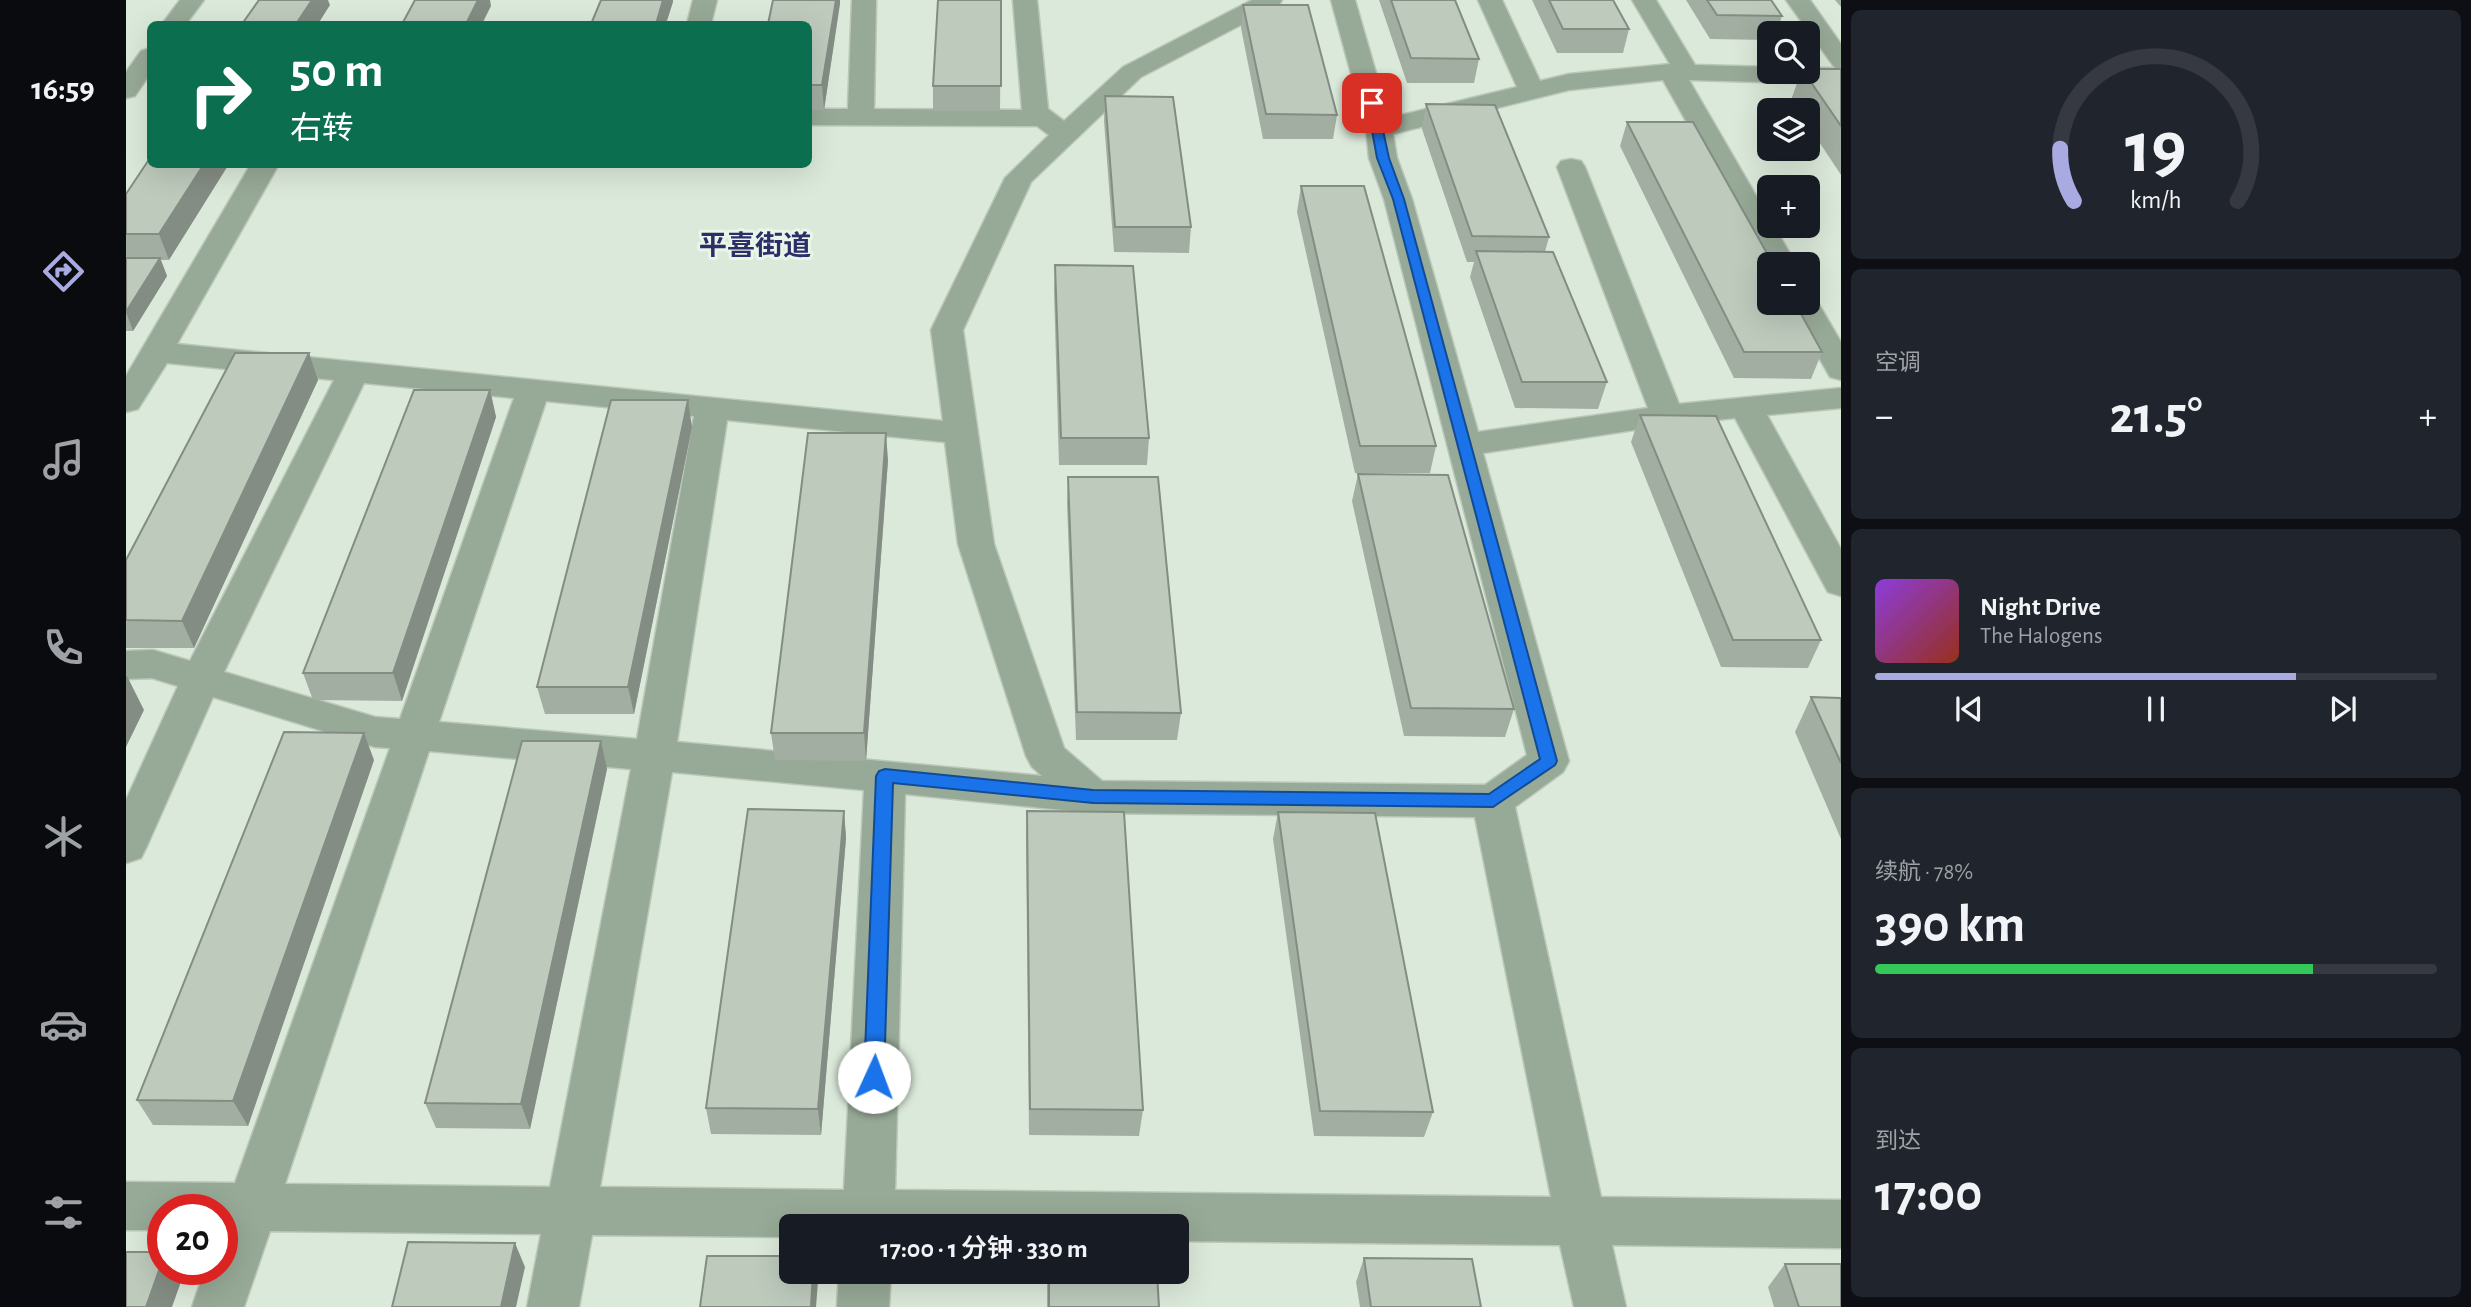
<!DOCTYPE html>
<html lang="zh">
<meta charset="utf-8">
<style>
:root{--surface:#171b24;--page:#20242c;--text:#f1f3f6;--muted:#9ea1a6;--line:#363941;--accent:#a9aae1}
body{margin:0;font-family:"Alegreya Sans","Noto Sans SC",sans-serif;background:var(--page);color:var(--text);height:100vh;display:flex;flex-direction:column;font-size:26px;white-space:nowrap}
*{box-sizing:border-box;margin:0}
p{font-size:23px;color:var(--muted)}
.icon{flex:none;width:38px;height:38px;fill:none;stroke:currentColor;stroke-width:2;stroke-linecap:round;stroke-linejoin:round}
.map{position:relative;flex:1;overflow:hidden}
.drawer{display:flex;flex-direction:column;gap:10px;padding:10px;background:#0d0f14;width:630px}
.drawer>*{flex:none}
.hud{position:absolute;left:21px;top:21px;width:665px;height:147px;border-radius:10px;box-shadow:0 7px 28px #0002;background:#0b6e4f;color:#fff;overflow:hidden}
.tools{position:absolute;left:1631px;top:21px;display:grid;gap:14px}
.tools a{display:grid;place-items:center;width:63px;height:63px;border-radius:10px;background:var(--surface);box-shadow:0 7px 28px #0002;font-size:35px}
.speed{position:absolute;left:21px;top:1194px;display:flex;gap:14px;font-size:35px;font-weight:700;text-align:center}
.speed>*{display:grid;place-content:center;width:91px;height:91px;border-radius:50%;background:var(--surface);box-shadow:0 7px 28px #0002;line-height:1}
.speed .limit{border:10px solid #d22;background:#fff;color:#111}
.pin{position:absolute;display:grid;place-items:center;width:60px;height:60px;color:#fff;margin:-30px;border-radius:14px;box-shadow:0 4px 10px #0006}
.me{position:absolute;width:77px;margin:-38px;rotate:2deg;stroke-linejoin:round;filter:drop-shadow(0 0 5px #0008)}
.turn{display:flex;align-items:center;gap:24px;height:147px;padding:0 28px;font-size:32px}
.turn .icon{width:91px;height:91px;stroke-width:2.5}
.turn b{display:block;font-size:49px;line-height:60px}
.big{font-size:52px;font-weight:600;line-height:1.1}
.drawer .tile{flex:1;display:flex;flex-direction:column;justify-content:center;gap:10px;min-width:0;padding:0 24px;border-radius:10px;background:var(--page)}
.drawer .dial{align-items:center;gap:0}
.dial svg{height:182px;overflow:visible;fill:none;stroke:var(--line);stroke-width:7;stroke-linecap:round;text-anchor:middle}
.dial text{fill:var(--text);stroke:none}
.song{display:flex;align-items:center;gap:21px}
.cover{width:84px;height:84px;border-radius:10px;background:linear-gradient(135deg,hsl(270 70% 55%),hsl(10 70% 35%))}
.played{height:7px;border-radius:4px;background:linear-gradient(90deg,var(--accent) 75%,var(--line) 75%)}
.keys{display:flex;justify-content:space-around;direction:ltr}
.heat{display:flex;justify-content:space-between;align-items:center;font-size:38px;direction:ltr}
.charge{height:10px;border-radius:5px;background:linear-gradient(90deg,#34c759 78%,var(--line) 0)}
.trip{position:absolute;left:653px;top:1214px;width:410px;height:70px;border-radius:10px;background:var(--surface);box-shadow:0 7px 28px #0002;font-weight:600;line-height:70px;text-align:center}
main{display:flex;flex:1;min-height:0}
.tab-bar{display:flex;flex-direction:column;width:126px;justify-content:space-around;align-items:center;background:#090b0e;color:var(--muted)}
.tab-bar .icon{width:49px;height:49px}
.tab-bar .selected{color:var(--accent)}
.tab-bar b{font-size:32px;color:var(--text)}
.map>svg:first-child{display:block}
.lines{fill:none;stroke-linecap:round;stroke-linejoin:round}
.minor-casing{stroke:#bac7b9;stroke-width:3}
.minor{fill:#97a997;fill-rule:evenodd}
.wall{fill:#a3aea2}
.shaded-wall{fill:#848d84}
.building{fill:#bdcabc;stroke:#848d84;stroke-width:2}
.route{fill:#1a73e8;stroke:#114b97;stroke-width:2}
.labels{text-anchor:middle;dominant-baseline:central;stroke-width:6;stroke-linejoin:round;paint-order:stroke}
.far-district-label{font-size:28px;font-weight:bold;fill:#2d2e69;stroke:#e8f6e7}
</style>
<main>
<nav class="tab-bar">
<b>16:59</b>
<svg class="icon selected" aria-label="directions" viewBox="0 0 24 24"><path d="M12 3l9 9-9 9-9-9zM9 14v-3h6M13 9l2 2-2 2"/></svg>
<svg class="icon" aria-label="music" viewBox="0 0 24 24"><path d="M9 18V5l10-2v13"/><circle cx="6" cy="18" r="3"/><circle cx="16" cy="16" r="3"/></svg>
<svg class="icon" aria-label="phone" viewBox="0 0 24 24"><path d="M5 4h4l2 5-3 2q2 4 5 5l2-3 5 2v4C11 20 4 13 5 4z"/></svg>
<svg class="icon" aria-label="climate" viewBox="0 0 24 24"><path d="M12 3v18M4 7l16 10M4 17L20 7"/></svg>
<svg class="icon" aria-label="car" viewBox="0 0 24 24"><path d="M5 17H2v-5l4-1 3-4h7l3 4 3 1v5h-3M9 17h6M6 11h13"/><circle cx="7" cy="17" r="2"/><circle cx="17" cy="17" r="2"/></svg>
<svg class="icon" aria-label="filters" viewBox="0 0 24 24"><path d="M4 7h16M4 17h16"/><circle cx="9" cy="7" r="2"/><circle cx="15" cy="17" r="2"/></svg>
</nav>
<div class="map">
<svg width="1715" height="1307" viewBox="0 0 1715 1307">
<rect width="100%" height="100%" fill="#dbe9da"/>
<g class="lines">
<g class="minor-casing">
<path id="minor" d="M54,0H78L60,24H36Z
M567,0H591L585,24H561Z
M726,0H750L748,109L896,110L887,0H911L922,109L938,121L997,67L1126,0H1156L1153,5L1015,77L905,182L837,330L868,544L938,748L976,781L1359,785L1401,755L1258,199L1243,158L1240,129L1205,0H1229L1263,118L1391,87L1352,0H1376L1414,81L1443,74L1544,64L1506,0H1530L1569,65L1643,67V72H1682V68H1709L1660,0H1684L1715,44V84L1563,80L1643,218V226H1648L1670,264H1643V269L1537,80L1443,90L1267,134L1271,158L1286,199L1352,432L1522,408L1431,167L1435,161L1445,159L1455,161L1459,167L1553,404L1715,388V408L1641,415L1715,549V596L1702,592L1697,583L1609,418L1541,425L1357,453L1443,761L1437,772L1389,807L1475,1197L1715,1200V1248L1486,1245L1500,1307H1448L1434,1245L1050,1241V1227H665V1237L466,1235L453,1307H401L415,1234L144,1231L118,1307H66L79,1269H96V1209H37V1230H0V1182L109,1183L264,748L249,747L87,697L21,846L15,858L0,863V800L52,686L26,678L0,679V651L27,650L64,661L208,380L41,363L12,409L0,412V376L125,164H153L51,344L817,421L805,330L879,178L923,135L911,126L682,125V109H722ZM238,383L388,398L274,719L249,717L98,672ZM420,401L568,416L511,739L313,722ZM601,420L819,442L832,544L900,756L906,767L916,776L551,742ZM303,751L505,769L424,1187L159,1184ZM546,772L738,790L718,1190L474,1187ZM779,794L967,813L1349,817L1425,1197L769,1190Z
M24,48V74L9,96L0,98V72L15,51Z
M1682,295L1688,296L1715,342V380L1704,377L1662,303H1682Z
M713,1272H765L763,1307H711Z"/>
</g>
<use href="#minor" class="minor"/>
</g>
<path class="wall" d="M647,0H714L698,110H682V24Z
M875,0L874,111H807V86Z
M1253,0H1329L1353,59L1348,83H1281Z
M1406,0H1487L1503,29L1497,53H1431Z
M1560,0H1645L1656,16L1650,33H1643V40L1584,39Z
M1709,0H1715V7Z
M1117,5L1211,115L1207,139H1137L1115,28Z
M1715,69V175L1682,125V110H1672L1665,100L1675,72Z
M979,96L1065,227L1063,253L988,252L978,121Z
M1300,104L1423,237L1419,252L1481,382L1472,409L1389,408L1344,277L1348,262H1341L1296,129Z
M1501,122L1696,352L1685,379L1608,378L1494,146Z
M24,158L43,260H35L41,276L7,331H0V194Z
M1175,186L1310,446L1304,473H1229L1171,212Z
M929,265L1023,438L1021,465H933L928,291Z
M183,353L192,380L68,648H0V560Z
M364,390L370,417L276,701L187,700L177,673Z
M1514,415L1695,640L1682,668L1595,667L1505,442Z
M566,427L508,714H419L411,687Z
M762,460L740,761L649,760L645,733Z
M1232,474L1388,709L1379,737L1278,736L1226,501Z
M942,477L1055,713L1051,740H950L941,504Z
M1685,697L1715,698V839L1669,732Z
M248,760L122,1126L27,1125L11,1100Z
M481,769L404,1129L310,1128L299,1103Z
M718,811L720,838L695,1135L585,1134L580,1108Z
M901,811L1017,1110L1013,1136L903,1135L900,838Z
M1152,812L1307,1112L1298,1137L1188,1136L1147,839Z
M1238,1258L1355,1307H1234L1230,1282Z
M1659,1264L1715,1307H1648L1642,1287Z
M921,1272H1031L1033,1307H921Z"/>
<path class="shaded-wall" d="M186,0H202L204,5L192,24H170Z
M352,0H364L365,6L356,24H340Z
M537,0H547V2L540,24H530Z
M710,0H714V4L698,110L696,85Z
M78,164H103L43,260L33,234Z
M34,258L41,276L7,331L0,312Z
M183,353L192,380L68,648L56,621Z
M364,390L370,417L276,701L267,673Z
M562,400L566,427L508,714L502,687Z
M760,433L762,460L740,761L738,733Z
M1,676L18,710L0,747V677Z
M238,733L248,760L122,1126L107,1101Z
M475,741L481,769L404,1129L395,1104Z
M718,811L720,838L695,1135L692,1109Z
M389,1243L399,1267L390,1307H375Z
M37,1259V1269H51L57,1276L46,1307H20Z
M687,1272H691L692,1281L690,1307H685Z"/>
<path class="building" d="M133,0H186L170,24H116Z
M289,0H352L340,24H276Z
M475,0H537L530,24H465Z
M647,0H710L696,85H682V24H642Z
M812,0H875V86H807Z
M1265,0H1329L1353,59L1285,58Z
M1423,0H1487L1503,29H1437Z
M1581,0H1645L1656,16L1591,15Z
M1117,5H1182L1211,115L1140,114Z
M1682,69H1715V126L1678,72H1682Z
M979,96L1047,97L1065,227H989Z
M1300,104L1369,105L1423,237L1346,236Z
M1501,122H1567L1647,264H1643V303H1669L1696,352H1618Z
M24,158V164H78L33,234H0V194Z
M1175,186H1238L1310,446H1234Z
M1350,251L1427,252L1481,382H1396Z
M0,258H34L0,312Z
M929,265L1007,266L1023,438H935Z
M109,353H183L56,621L0,620V560Z
M288,390H364L267,673H177Z
M485,400H562L502,687H411Z
M1514,415L1590,416L1695,640H1607Z
M682,433H760L738,733H645Z
M1232,474L1322,475L1388,709L1285,708Z
M942,477H1032L1055,713L951,712Z
M1685,697L1715,698V763Z
M158,732L238,733L107,1101L11,1100Z
M396,741H475L395,1104L299,1103Z
M622,809L718,811L692,1109L580,1108Z
M901,811L998,812L1017,1110L904,1109Z
M1152,812L1249,813L1307,1112L1194,1111Z
M282,1242L389,1243L375,1307H266Z
M0,1252H37V1259L20,1307H0Z
M581,1256H665V1272H687L685,1307H574Z
M1238,1258L1346,1259L1355,1307H1245Z
M1659,1264H1715V1307H1673Z
M923,1272H1031L1033,1307H923Z"/>
<path class="route" d="M1246,100L1251,103L1263,158L1278,199L1431,761L1429,765L1367,807L967,803L767,783L758,1077L755,1083L748,1086L741,1083L738,1077L750,776L753,771L759,769L967,790L1363,794L1414,759L1267,199L1251,158L1241,103Z"/>
<g class="labels">
<g class="far-district-label">
<text x="629" y="247">平喜街道</text>
</g>
</g>
</svg>
<div class="tools">
<a><svg class="icon" aria-label="search" viewBox="0 0 24 24"><circle cx="10" cy="10" r="6"/><path d="M15 15l6 6"/></svg></a>
<a><svg class="icon" aria-label="layers" viewBox="0 0 24 24"><path d="M12 4l9 5-9 5-9-5zM3 14l9 5 9-5"/></svg></a>
<a>+</a>
<a>−</a>
</div>
<div class="speed"><div class="limit">20</div></div>
<div class="pin" style="left:1246px;top:103px;background:#d93025"><svg class="icon" aria-label="arrive" viewBox="0 0 24 24"><path d="M6 21V4h12l-3 4 3 4H6"/></svg></div>
<svg class="me" style="left:748px;top:1077px" viewBox="-20 -20 40 40"><circle r="19" fill="#fff"/><path d="M0-13L10 11 0 6-10 11z" fill="#1a73e8"/></svg>
<div class="trip">17:00 · 1 分钟 · 330 m</div>
<div class="hud">
<div class="turn"><svg class="icon" aria-label="right" viewBox="0 0 24 24"><path d="M7 20v-9h11M14 6l5 5-5 5"/></svg><div><b>50 m</b>右转</div></div>
</div>
</div>
<section class="drawer">
<div class="tile dial"><svg viewBox="0 0 100 80">
<path d="M14 69A42 42 0 1 1 86 69"/>
<path d="M14 69A42 42 0 0 1 8 46" stroke="#a9aae1"/>
<text x="50" y="56" font-size="32" font-weight="700">19</text>
<text x="50" y="72" font-size="11">km/h</text>
</svg></div>
<div class="tile"><p>空调</p>
<div class="heat"><a>−</a><b class="big">21.5°</b><a>+</a></div>
</div>
<div class="tile">
<div class="song"><i class="cover"></i><div><b>Night Drive</b><p>The Halogens</p></div></div>
<div class="played"></div>
<div class="keys"><svg class="icon" aria-label="previous" viewBox="0 0 24 24"><path d="M18 5L8 12l10 7zM5 5v14"/></svg><svg class="icon" aria-label="pause" viewBox="0 0 24 24"><path d="M8 5v14M16 5v14"/></svg><svg class="icon" aria-label="next" viewBox="0 0 24 24"><path d="M6 5l10 7-10 7zM19 5v14"/></svg></div>
</div>
<div class="tile"><p>续航 · 78%</p><b class="big">390 km</b><div class="charge"></div></div>
<div class="tile"><p>到达</p><b class="big">17:00</b></div>
</section>
</main>
